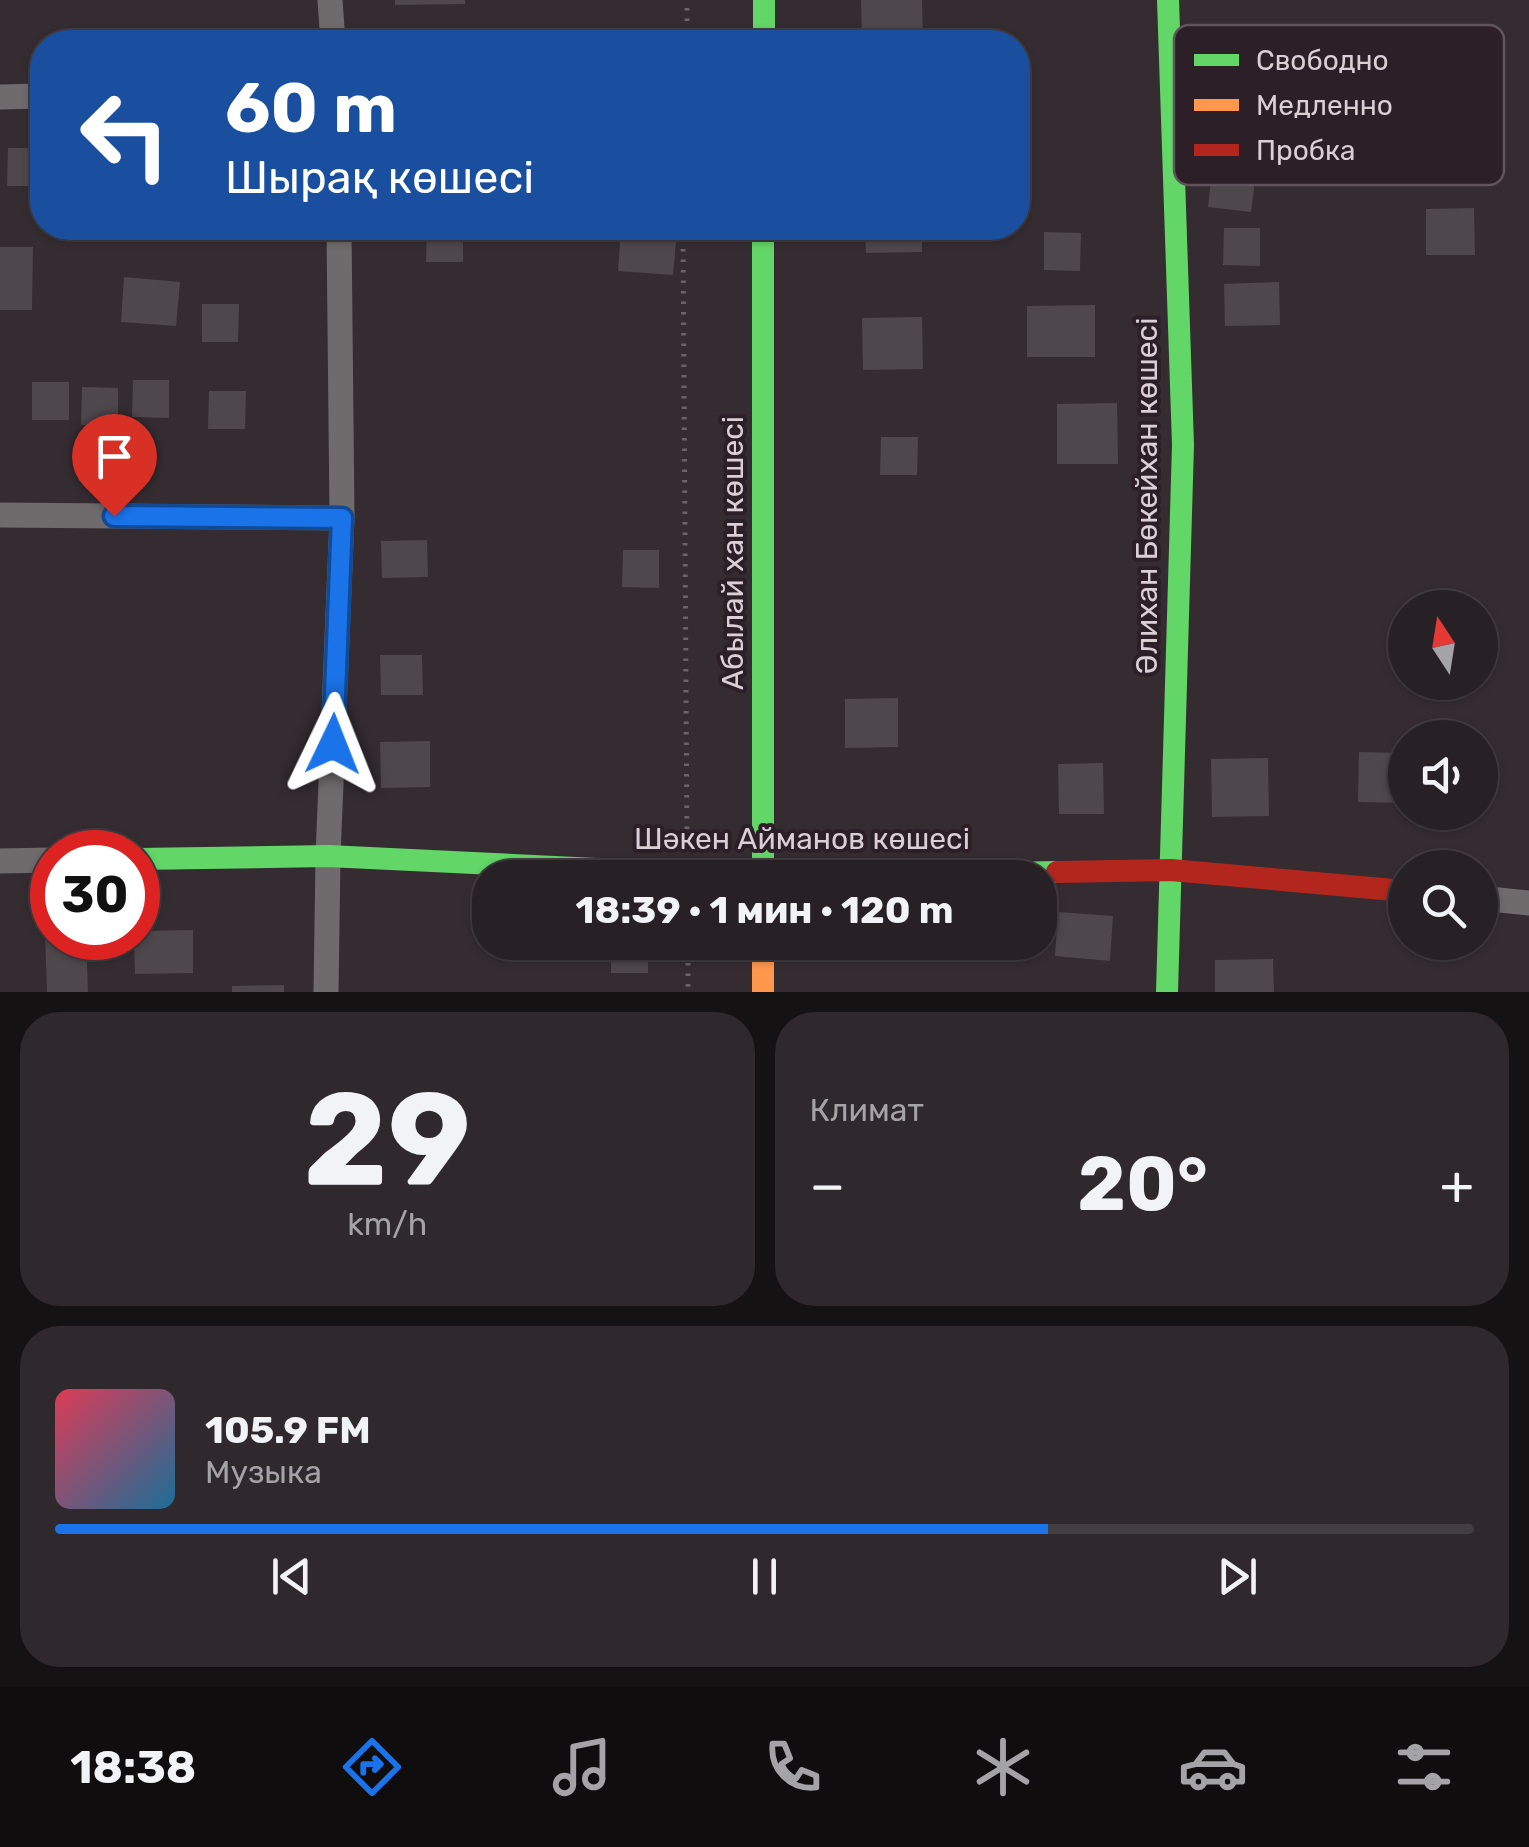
<!DOCTYPE html>
<html lang="ru">
<meta charset="utf-8">
<style>
:root{--surface:#272125;--page:#2f292d;--text:#f1f3f6;--muted:#a4a3a7;--line:#433e42;--accent:#1a73e8}
body{margin:0;font-family:Rubik,sans-serif;background:var(--page);color:var(--text);height:100vh;display:flex;flex-direction:column;font-size:38px;white-space:nowrap}
*{box-sizing:border-box;margin:0}
p{font-size:32px;color:var(--muted)}
.icon{flex:none;width:55px;height:55px;fill:none;stroke:currentColor;stroke-width:2;stroke-linecap:round;stroke-linejoin:round}
.map{position:relative;height:992px;overflow:hidden}
.details{display:flex;flex-direction:column;gap:20px;padding:20px;background:#151214;flex:1}
.details>*{flex:none}
.top-card{position:absolute;left:30px;top:30px;width:1000px;height:210px;border-radius:40px;box-shadow:0 2px 8px #0004,0 0 0 2px var(--line);background:#1a4fa0;color:#fff;overflow:hidden}
.needle{width:65px;rotate:348deg}
.controls{position:absolute;left:1388px;top:590px;display:grid;gap:20px}
.controls a{display:grid;place-items:center;width:110px;height:110px;border-radius:50%;background:var(--surface);box-shadow:0 2px 8px #0004,0 0 0 2px var(--line);font-size:50px}
.speed{position:absolute;left:30px;top:830px;display:flex;gap:20px;font-size:50px;font-weight:700;text-align:center}
.speed>*{display:grid;place-content:center;width:130px;height:130px;border-radius:50%;background:var(--surface);box-shadow:0 2px 8px #0004,0 0 0 2px var(--line);line-height:1}
.speed .limit{border:15px solid #d22;background:#fff;color:#111}
.pin{position:absolute;display:grid;place-items:center;width:85px;height:85px;color:#fff;margin:-102px -42px;border-radius:50% 50% 50% 0;rotate:-45deg;box-shadow:0 0 10px #0007}
.pin .icon{rotate:45deg}
.me{position:absolute;width:110px;margin:-55px;rotate:2deg;stroke-linejoin:round;filter:drop-shadow(0 0 8px #0008)}
.turn{display:flex;align-items:center;gap:35px;height:210px;padding:0 30px;font-size:45px}
.turn .icon{width:130px;height:130px;stroke-width:2.5}
.turn b{display:block;font-size:70px;line-height:85px}
.big{font-size:75px;font-weight:700;line-height:1.1}
.details .tile{flex:1;display:flex;flex-direction:column;justify-content:center;gap:15px;min-width:0;padding:0 35px;border-radius:40px;background:var(--page)}
.details .dial{align-items:center;gap:0}
.dial b{font-size:130px;line-height:1}
.song{display:flex;align-items:center;gap:30px}
.cover{width:120px;height:120px;border-radius:15px;background:linear-gradient(135deg,hsl(350 70% 55%),hsl(200 70% 35%))}
.played{height:10px;border-radius:5px;background:linear-gradient(90deg,var(--accent) 70%,var(--line) 70%)}
.keys{display:flex;justify-content:space-around;direction:ltr}
.heat{display:flex;justify-content:space-between;align-items:center;font-size:55px;direction:ltr}
.details .tiles{flex:1;display:grid;gap:20px;grid-template-columns:1fr 1fr}
.tile:last-child{grid-column:span 2}
.trip{position:absolute;left:472px;top:860px;width:585px;height:100px;border-radius:40px;background:var(--surface);box-shadow:0 2px 8px #0004,0 0 0 2px var(--line);font-weight:700;line-height:100px;text-align:center}
.dock{display:flex;height:160px;justify-content:space-around;align-items:center;background:#100d0f;color:var(--muted)}
.dock .icon{width:70px;height:70px}
.dock .selected{color:var(--accent)}
.dock b{font-size:45px;color:var(--text)}
.map>svg:first-child{display:block}
.building{fill:#4e474c}
.lines{fill:none;stroke-linecap:round;stroke-linejoin:round}
.path{stroke:#696367;stroke-width:5;stroke-dasharray:2.5 8;stroke-linecap:butt}
.street{stroke:#6f6b6d;stroke-width:25}
.fast{stroke:#63d668;stroke-width:22}
.slow{stroke:#ff974d;stroke-width:22}
.jam{stroke:#b3261e;stroke-width:22}
.route-casing{stroke:#114b97;stroke-width:25}
.route{stroke:#1a73e8;stroke-width:18}
.labels{text-anchor:middle;dominant-baseline:central;stroke-width:8;stroke-linejoin:round;paint-order:stroke}
.street-label{font-size:30px;fill:#d9cfd5;stroke:#2d1f28}
.key{fill:#2d1f28;stroke:#61545c;stroke-width:2.5}
.key-label{font-size:28px;fill:#d9cfd5}
</style>
<div class="map">
<svg width="1529" height="992" viewBox="0 0 1529 992">
<rect width="100%" height="100%" fill="#342c31"/>
<path class="building" d="M395,0H465V4L395,5Z
M861,0H922L923,42H862Z
M8,148H42V186H7Z
M1213,161L1257,166L1251,212L1208,207Z
M1474,208L1475,255H1426V209Z
M427,228H463V262H426Z
M621,228L677,231L673,275L618,271Z
M865,228H922V252L866,253Z
M1224,228H1260V266L1223,265Z
M1044,232L1081,233L1080,271L1044,270Z
M0,247H33L32,310H0Z
M124,277L180,282L176,326L121,322Z
M1279,282L1280,325L1225,326L1224,284Z
M202,304H239L238,342H202Z
M1095,305V357H1027V306Z
M922,317L923,369L863,370L862,318Z
M133,380H169V418L132,417Z
M32,382H69V420H32Z
M82,387L118,388V426L81,425Z
M209,391H246L245,429H208Z
M1117,403L1118,464H1057V404Z
M881,437H918L917,475H880Z
M427,540L428,577L382,578L381,541Z
M623,550H659V588L622,587Z
M380,655H422L423,695H381Z
M898,698V747L845,748V699Z
M430,741V787L381,788L380,742Z
M1359,752L1405,753V803L1358,802Z
M1268,758L1269,816L1212,817L1211,759Z
M1103,763L1104,814H1059L1058,764Z
M1058,912L1113,916L1110,961L1055,956Z
M193,930V973L135,974L134,938H138V931Z
M45,933H52V938H86L88,992H47Z
M611,942H648V973H611Z
M1273,959L1274,992H1215V960Z
M284,985V992H232V986Z"/>
<g class="lines">
<path class="path" d="M687,42V0
M683,228L687,845
M688,942V992"/>
<path class="street" d="M330,0L333,42
M0,97L42,96
M0,515L342,518
M0,861L52,860
M1480,898L1529,903
M326,992L328,856L342,518L339,228"/>
<path class="fast" d="M764,0V42
M763,228V878
M138,859L328,856L763,877L1057,872
M1167,992L1183,445L1168,0"/>
<path class="slow" d="M763,942V992"/>
<path class="jam" d="M1057,872L1171,870L1405,891"/>
</g>
<g class="lines">
<g class="route-casing">
<path id="route" d="M114,516L342,518L333,744"/>
</g>
<use href="#route" class="route"/>
</g>
<g class="labels">
<g class="street-label">
<text transform="translate(1147 496) rotate(-90)">Әлихан Бөкейхан көшесі</text>
<text transform="translate(733 553) rotate(-90)">Абылай хан көшесі</text>
<text x="802" y="839">Шәкен Айманов көшесі</text>
</g>
</g>
<rect x="1174" y="25" width="330" height="160" rx="15" class="key"/>
<rect x="1194" y="54" width="45" height="12" fill="#63d668"/>
<rect x="1194" y="99" width="45" height="12" fill="#ff974d"/>
<rect x="1194" y="144" width="45" height="12" fill="#b3261e"/>
<g class="key-label">
<text x="1256" y="70">Свободно</text>
<text x="1256" y="115">Медленно</text>
<text x="1256" y="160">Пробка</text>
</g>
</svg>
<div class="controls">
<a><svg class="needle" viewBox="-14 -14 28 28"><path d="M0-13l5 13h-10z" fill="#e53935"/><path d="M0 13l5-13h-10z" fill="#a4a3a7"/></svg></a>
<a><svg class="icon" aria-label="sound" viewBox="0 0 24 24"><path d="M4 9h4l5-4v14l-5-4H4zM17 9q2 3 0 6"/></svg></a>
<a><svg class="icon" aria-label="search" viewBox="0 0 24 24"><circle cx="10" cy="10" r="6"/><path d="M15 15l6 6"/></svg></a>
</div>
<div class="speed"><div class="limit">30</div></div>
<div class="pin" style="left:114px;top:516px;background:#d93025"><svg class="icon" aria-label="arrive" viewBox="0 0 24 24"><path d="M6 21V4h12l-3 4 3 4H6"/></svg></div>
<svg class="me" style="left:333px;top:744px" viewBox="-20 -20 40 40"><path d="M0-17L14 15 0 8-14 15z" fill="#1a73e8" stroke="#fff" stroke-width="4"/></svg>
<div class="trip">18:39 · 1 мин · 120 m</div>
<div class="top-card">
<div class="turn"><svg class="icon" aria-label="left" viewBox="0 0 24 24"><path d="M17 20v-9H6M10 6l-5 5 5 5"/></svg><div><b>60 m</b>Шырақ көшесі</div></div>
</div>
</div>
<section class="details">
<div class="tiles">
<div class="tile dial"><b>29</b><p>km/h</p></div>
<div class="tile"><p>Климат</p>
<div class="heat"><a>−</a><b class="big">20°</b><a>+</a></div>
</div>
<div class="tile">
<div class="song"><i class="cover"></i><div><b>105.9 FM</b><p>Музыка</p></div></div>
<div class="played"></div>
<div class="keys"><svg class="icon" aria-label="previous" viewBox="0 0 24 24"><path d="M18 5L8 12l10 7zM5 5v14"/></svg><svg class="icon" aria-label="pause" viewBox="0 0 24 24"><path d="M8 5v14M16 5v14"/></svg><svg class="icon" aria-label="next" viewBox="0 0 24 24"><path d="M6 5l10 7-10 7zM19 5v14"/></svg></div>
</div>
</div>
</section>
<nav class="dock">
<b>18:38</b>
<svg class="icon selected" aria-label="directions" viewBox="0 0 24 24"><path d="M12 3l9 9-9 9-9-9zM9 14v-3h6M13 9l2 2-2 2"/></svg>
<svg class="icon" aria-label="music" viewBox="0 0 24 24"><path d="M9 18V5l10-2v13"/><circle cx="6" cy="18" r="3"/><circle cx="16" cy="16" r="3"/></svg>
<svg class="icon" aria-label="phone" viewBox="0 0 24 24"><path d="M5 4h4l2 5-3 2q2 4 5 5l2-3 5 2v4C11 20 4 13 5 4z"/></svg>
<svg class="icon" aria-label="climate" viewBox="0 0 24 24"><path d="M12 3v18M4 7l16 10M4 17L20 7"/></svg>
<svg class="icon" aria-label="car" viewBox="0 0 24 24"><path d="M5 17H2v-5l4-1 3-4h7l3 4 3 1v5h-3M9 17h6M6 11h13"/><circle cx="7" cy="17" r="2"/><circle cx="17" cy="17" r="2"/></svg>
<svg class="icon" aria-label="filters" viewBox="0 0 24 24"><path d="M4 7h16M4 17h16"/><circle cx="9" cy="7" r="2"/><circle cx="15" cy="17" r="2"/></svg>
</nav>
